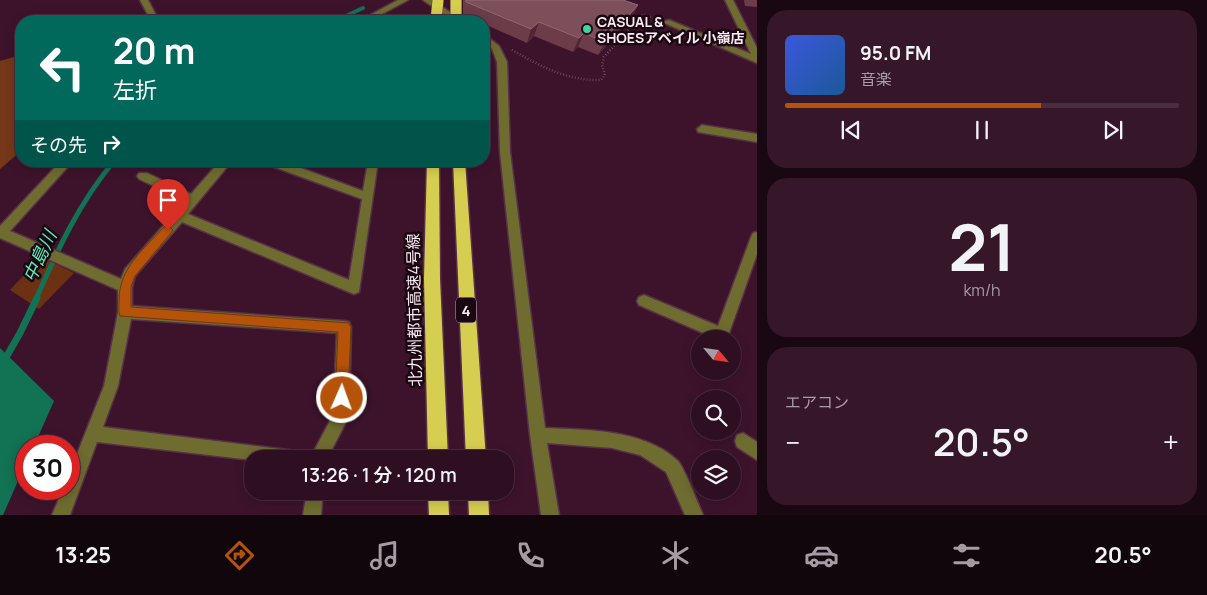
<!DOCTYPE html>
<html lang="ja">
<meta charset="utf-8">
<style>
:root{--surface:#2e0e21;--page:#36172a;--text:#f1f3f6;--muted:#a79ca5;--line:#492e3f;--accent:#b45309}
body{margin:0;font-family:Manrope,"Noto Sans JP",sans-serif;background:var(--page);color:var(--text);height:100vh;display:flex;flex-direction:column;font-size:19px;white-space:nowrap}
*{box-sizing:border-box;margin:0}
p{font-size:16px;color:var(--muted)}
.icon{flex:none;width:28px;height:28px;fill:none;stroke:currentColor;stroke-width:2;stroke-linecap:round;stroke-linejoin:round}
.map{position:relative;flex:1;overflow:hidden}
.panel{display:flex;flex-direction:column;gap:10px;padding:10px;background:#190812;width:450px}
.panel>*{flex:none}
.top-card{position:absolute;left:15px;top:15px;width:475px;height:152px;border-radius:20px;box-shadow:0 2px 12px #0003,0 0 0 1px var(--line);background:#00695c;color:#fff;overflow:hidden}
.needle{width:32px;rotate:119deg}
.buttons{position:absolute;left:691px;top:330px;display:grid;gap:10px}
.buttons a{display:grid;place-items:center;width:50px;height:50px;border-radius:50%;background:var(--surface);box-shadow:0 2px 12px #0003,0 0 0 1px var(--line);font-size:25px}
.speed{position:absolute;left:15px;top:435px;display:flex;gap:10px;font-size:25px;font-weight:700;text-align:center}
.speed>*{display:grid;place-content:center;width:65px;height:65px;border-radius:50%;background:var(--surface);box-shadow:0 2px 12px #0003,0 0 0 1px var(--line);line-height:1}
.speed .limit{border:8px solid #d22;background:#fff;color:#111}
.pin{position:absolute;display:grid;place-items:center;width:42px;height:42px;color:#fff;margin:-51px -21px;border-radius:50% 50% 50% 0;rotate:-45deg;box-shadow:0 0 5px #0007}
.pin .icon{rotate:45deg}
.me{position:absolute;width:55px;margin:-28px;rotate:2deg;stroke-linejoin:round;filter:drop-shadow(0 0 4px #0008)}
.turn{display:flex;align-items:center;gap:18px;height:105px;padding:0 15px;font-size:22px}
.turn .icon{width:65px;height:65px;stroke-width:2.5}
.turn b{display:block;font-size:35px;line-height:42px}
.then{display:flex;align-items:center;height:48px;padding:0 15px;background:#0003;gap:10px;font-size:19px}
.big{font-size:38px;font-weight:600;line-height:1.1}
.panel .card{flex:1;display:flex;flex-direction:column;justify-content:center;gap:8px;min-width:0;padding:0 18px;border-radius:20px;background:var(--page)}
.panel .dial{align-items:center;gap:0}
.dial b{font-size:65px;line-height:1}
.song{display:flex;align-items:center;gap:15px}
.cover{width:60px;height:60px;border-radius:8px;background:linear-gradient(135deg,hsl(230 70% 55%),hsl(210 70% 35%))}
.played{height:5px;border-radius:2px;background:linear-gradient(90deg,var(--accent) 65%,var(--line) 65%)}
.keys{display:flex;justify-content:space-around;direction:ltr}
.heat{display:flex;justify-content:space-between;align-items:center;font-size:28px;direction:ltr}
.trip{position:absolute;left:244px;top:450px;width:270px;height:50px;border-radius:20px;background:var(--surface);box-shadow:0 2px 12px #0003,0 0 0 1px var(--line);font-weight:600;line-height:50px;text-align:center}
.tab-bar{display:flex;height:80px;justify-content:space-around;align-items:center;background:#12060d;color:var(--muted)}
.tab-bar .icon{width:35px;height:35px}
.tab-bar .on{color:var(--accent)}
.tab-bar b{font-size:22px;color:var(--text)}
main{display:flex;flex:1;min-height:0}
.map>svg:first-child{display:block}
.green{fill:#6c3112}
.forest{fill:#753818}
.water{fill:#127254}
.lines{fill:none;stroke-linecap:round;stroke-linejoin:round}
.stream-far2{stroke:#127254;stroke-width:4}
.stream-far1{stroke:#127254;stroke-width:5}
.stream{stroke:#127254;stroke-width:7}
.lane-casing{stroke:#583148;stroke-width:3}
.street-casing{stroke:#583148;stroke-width:3}
.highway-casing{stroke:#583148;stroke-width:3}
.path{stroke:#927385;stroke-width:2.5;stroke-dasharray:0.5 2.5;stroke-linecap:butt}
.lane{fill:#6f6c30;fill-rule:evenodd}
.street{fill:#6f6c30;fill-rule:evenodd}
.highway{fill:#d6ce51;fill-rule:evenodd}
.highway-bridge-casing{stroke:#583148;stroke-width:12;stroke-linecap:butt}
.highway-bridge{stroke:#d6ce51;stroke-width:11}
.wall{fill:#6d3c49}
.shaded-wall{fill:#532436}
.building{fill:#7c4f5b;stroke:#906773}
.route{fill:#b45309;stroke:#753606}
.poi-dot{fill:#40d4a2;stroke:#190711;stroke-width:2}
.labels{text-anchor:middle;dominant-baseline:central;stroke-width:5;stroke-linejoin:round;paint-order:stroke}
.far-poi-label{font-size:14px;font-weight:bold;fill:#fceaf3;stroke:#190711;text-anchor:start}
.shield{fill:#190711;stroke:#b8a6af;stroke-width:1}
.shield-label{font-size:15px;font-weight:bold;fill:#fceaf3}
.street-label{font-size:16px;fill:#fceaf3;stroke:#190711}
.water-label{font-size:18px;font-style:italic;fill:#56f0ba;stroke:#190711}
</style>
<main>
<div class="map">
<svg width="757" height="515" viewBox="0 0 757 515">
<rect width="100%" height="100%" fill="#3d132c"/>
<path class="green" d="M41,257L74,273L39,309L10,290Z"/>
<path class="forest" d="M21,55V151L0,169V61Z"/>
<path class="water" d="M0,348L54,401L34,446H26V463L3,515H0Z"/>
<g class="lines">
<path class="stream-far2" d="M327,21H335L363,8"/>
<path class="stream-far1" d="M36,299C58,249 79,203 114,161"/>
<path class="stream" d="M0,368L20,333L37,298"/>
<g class="lane-casing">
<path id="lane" d="M140,0H148L156,15V21H148V15Z
M702,125L757,134V142L698,132L697,129Z
M743,433L757,442V460L737,447L735,441L737,435Z"/>
</g>
<g class="street-casing">
<path id="street" d="M398,0H408L369,21H359Z
M423,0H432L463,21H454Z
M725,0H733L757,48V63L662,22L669,20L751,54Z
M484,34L499,46L507,62L510,152L545,428C587,430 643,429 677,460C684,466 698,504 703,515H685L666,472L640,455L612,448L547,443L559,515H541L530,435L500,152L497,62L492,49L484,41Z
M61,161H73L10,231L121,279L125,269L185,201L139,179L137,176L139,173H147L191,194L220,161H232L188,214L349,280L362,199L266,164L265,161H282L363,191L368,161H378L359,292L354,294L349,292L182,222L135,276L132,287V306L344,321L349,322L351,327L349,416L327,459H252V460L97,442L70,515H52L63,489H69V474L104,386L118,312V290L0,238V226ZM131,319L337,333L333,415L313,453L103,427L118,386Z
M757,232V254L727,339H717L639,305L637,301L639,297L644,295L718,326L751,237L753,233Z
M307,491H323L321,515H303Z"/>
</g>
<g class="highway-casing">
<path id="highway" d="M427,161H439L440,279L448,459H428L424,279Z
M453,161H465L486,459H466Z
M428,491H448L449,515H429Z
M468,491H488L489,515H469Z"/>
</g>
<path class="path" d="M512,50C540,66 567,81 601,80L605,75L602,65L604,57L643,14L653,18"/>
<use href="#lane" class="lane"/>
<use href="#street" class="street"/>
<use href="#highway" class="highway"/>
<g class="highway-bridge-casing">
<path id="highway-bridge" d="M456,0V21
M436,21L438,0"/>
</g>
<use href="#highway-bridge" class="highway-bridge"/>
</g>
<path class="wall" d="M463,0H623L638,5L631,19L598,55L578,47L573,52L534,36L527,43L484,24V21H477L463,15Z
M744,0H757V7L745,6Z"/>
<path class="shaded-wall" d="M638,5L631,19L598,55L605,42Z
M539,22L534,36L527,43L531,29Z
M584,33L578,47L573,52L579,38Z"/>
<path class="building" d="M466,0H623L638,5L605,42L584,33L579,38L539,22L531,29L466,2Z"/>
<path class="route" d="M168,225L173,230L171,233L135,276L131,287V307L349,323L351,327L348,398L346,403L342,405L337,403L335,398L338,332L120,316C118,311 119,306 119,301C119,268 143,250 164,227Z"/>
<circle class="poi-dot" cx="587" cy="29" r="5"/>
<g class="labels">
<g class="far-poi-label">
<text x="597" y="21">CASUAL &amp;<tspan x="597" dy="16">SHOESアベイル 小嶺店</tspan></text>
</g>
<rect class="shield" x="456" y="297.5" width="20" height="25" rx="4"/>
<g class="shield-label">
<text x="466" y="310">4</text>
</g>
<g class="street-label">
<text transform="translate(414 310) rotate(-91)">北九州都市高速4号線</text>
</g>
<g class="water-label">
<text transform="translate(39 256) rotate(-65)">中島川</text>
</g>
</g>
</svg>
<div class="buttons">
<a><svg class="needle" viewBox="-14 -14 28 28"><path d="M0-13l5 13h-10z" fill="#e53935"/><path d="M0 13l5-13h-10z" fill="#a79ca5"/></svg></a>
<a><svg class="icon" aria-label="search" viewBox="0 0 24 24"><circle cx="10" cy="10" r="6"/><path d="M15 15l6 6"/></svg></a>
<a><svg class="icon" aria-label="layers" viewBox="0 0 24 24"><path d="M12 4l9 5-9 5-9-5zM3 14l9 5 9-5"/></svg></a>
</div>
<div class="speed"><div class="limit">30</div></div>
<div class="pin" style="left:168px;top:230px;background:#d93025"><svg class="icon" aria-label="arrive" viewBox="0 0 24 24"><path d="M6 21V4h12l-3 4 3 4H6"/></svg></div>
<svg class="me" style="left:342px;top:398px" viewBox="-20 -20 40 40"><circle r="17" fill="#b45309" stroke="#fff" stroke-width="3"/><path d="M0-11L8 9 0 5-8 9z" fill="#fff"/></svg>
<div class="trip">13:26 · 1 分 · 120 m</div>
<div class="top-card">
<div class="turn"><svg class="icon" aria-label="left" viewBox="0 0 24 24"><path d="M17 20v-9H6M10 6l-5 5 5 5"/></svg><div><b>20 m</b>左折</div></div>
<div class="then">その先<svg class="icon" aria-label="right" viewBox="0 0 24 24"><path d="M7 20v-9h11M14 6l5 5-5 5"/></svg></div>
</div>
</div>
<section class="panel">
<div class="card">
<div class="song"><i class="cover"></i><div><b>95.0 FM</b><p>音楽</p></div></div>
<div class="played"></div>
<div class="keys"><svg class="icon" aria-label="previous" viewBox="0 0 24 24"><path d="M18 5L8 12l10 7zM5 5v14"/></svg><svg class="icon" aria-label="pause" viewBox="0 0 24 24"><path d="M8 5v14M16 5v14"/></svg><svg class="icon" aria-label="next" viewBox="0 0 24 24"><path d="M6 5l10 7-10 7zM19 5v14"/></svg></div>
</div>
<div class="card dial"><b>21</b><p>km/h</p></div>
<div class="card"><p>エアコン</p>
<div class="heat"><a>−</a><b class="big">20.5°</b><a>+</a></div>
</div>
</section>
</main>
<nav class="tab-bar">
<b>13:25</b>
<svg class="icon on" aria-label="directions" viewBox="0 0 24 24"><path d="M12 3l9 9-9 9-9-9zM9 14v-3h6M13 9l2 2-2 2"/></svg>
<svg class="icon" aria-label="music" viewBox="0 0 24 24"><path d="M9 18V5l10-2v13"/><circle cx="6" cy="18" r="3"/><circle cx="16" cy="16" r="3"/></svg>
<svg class="icon" aria-label="phone" viewBox="0 0 24 24"><path d="M5 4h4l2 5-3 2q2 4 5 5l2-3 5 2v4C11 20 4 13 5 4z"/></svg>
<svg class="icon" aria-label="climate" viewBox="0 0 24 24"><path d="M12 3v18M4 7l16 10M4 17L20 7"/></svg>
<svg class="icon" aria-label="car" viewBox="0 0 24 24"><path d="M5 17H2v-5l4-1 3-4h7l3 4 3 1v5h-3M9 17h6M6 11h13"/><circle cx="7" cy="17" r="2"/><circle cx="17" cy="17" r="2"/></svg>
<svg class="icon" aria-label="filters" viewBox="0 0 24 24"><path d="M4 7h16M4 17h16"/><circle cx="9" cy="7" r="2"/><circle cx="15" cy="17" r="2"/></svg>
<b>20.5°</b>
</nav>
